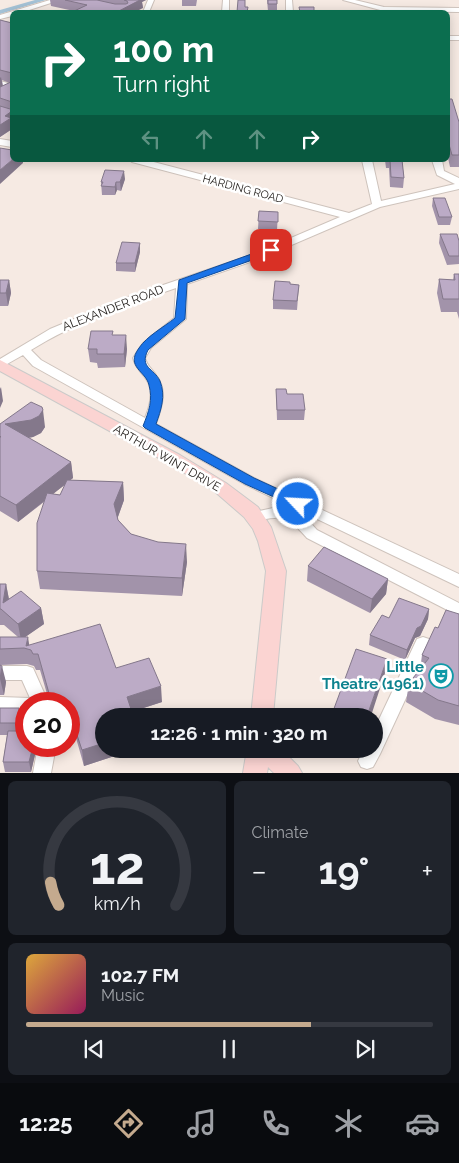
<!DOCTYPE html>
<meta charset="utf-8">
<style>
:root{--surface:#171b24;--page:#20242c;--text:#f1f3f6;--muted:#9ea1a6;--line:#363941;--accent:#c4aa8e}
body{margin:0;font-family:Raleway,sans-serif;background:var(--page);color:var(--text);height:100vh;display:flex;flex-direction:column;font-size:19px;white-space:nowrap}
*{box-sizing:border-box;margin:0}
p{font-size:16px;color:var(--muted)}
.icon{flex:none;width:28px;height:28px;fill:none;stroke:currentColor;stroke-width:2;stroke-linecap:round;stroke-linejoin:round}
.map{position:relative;height:773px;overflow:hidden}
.side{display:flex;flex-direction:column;gap:8px;padding:8px;background:#0d0f14;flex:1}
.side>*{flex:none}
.top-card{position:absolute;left:10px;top:10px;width:440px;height:152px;border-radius:8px;box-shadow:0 2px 12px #0003;background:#0b6e4f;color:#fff;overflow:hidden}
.speed{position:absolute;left:15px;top:692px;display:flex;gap:10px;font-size:25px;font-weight:700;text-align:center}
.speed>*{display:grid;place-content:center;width:65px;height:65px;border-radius:50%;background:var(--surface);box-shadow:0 2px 12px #0003;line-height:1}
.speed .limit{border:8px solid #d22;background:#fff;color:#111}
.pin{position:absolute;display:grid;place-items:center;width:42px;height:42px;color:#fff;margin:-21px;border-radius:10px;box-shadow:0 2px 8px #0006}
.me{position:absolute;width:55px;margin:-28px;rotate:295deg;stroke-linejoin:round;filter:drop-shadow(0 0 4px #0008)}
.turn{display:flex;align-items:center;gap:18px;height:105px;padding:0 20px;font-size:22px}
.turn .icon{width:65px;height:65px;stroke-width:2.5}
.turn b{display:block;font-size:35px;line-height:42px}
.lanes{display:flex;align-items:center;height:48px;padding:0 20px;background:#0003;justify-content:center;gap:25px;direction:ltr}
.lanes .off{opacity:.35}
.big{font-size:38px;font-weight:700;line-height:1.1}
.side .card{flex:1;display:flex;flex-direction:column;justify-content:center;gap:8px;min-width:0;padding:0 18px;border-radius:8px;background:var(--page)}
.side .dial{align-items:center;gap:0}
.dial svg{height:130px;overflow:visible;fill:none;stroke:var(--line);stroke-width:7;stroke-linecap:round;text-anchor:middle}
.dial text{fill:var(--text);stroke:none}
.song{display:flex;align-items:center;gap:15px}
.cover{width:60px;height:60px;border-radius:8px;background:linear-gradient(135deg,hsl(40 70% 55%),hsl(330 70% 35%))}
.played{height:5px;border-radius:2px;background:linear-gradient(90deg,var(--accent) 70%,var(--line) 70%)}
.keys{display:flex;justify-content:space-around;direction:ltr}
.heat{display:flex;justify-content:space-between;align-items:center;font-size:28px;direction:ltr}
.side .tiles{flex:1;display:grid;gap:8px;grid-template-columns:1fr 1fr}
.card:last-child{grid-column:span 2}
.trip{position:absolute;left:95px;top:708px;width:288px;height:50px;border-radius:25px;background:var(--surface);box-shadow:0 2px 12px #0003;font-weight:700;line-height:50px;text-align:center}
.tabs{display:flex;height:80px;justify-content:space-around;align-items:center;background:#090b0e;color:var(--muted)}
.tabs .icon{width:35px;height:35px}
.tabs .selected{color:var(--accent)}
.tabs b{font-size:22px;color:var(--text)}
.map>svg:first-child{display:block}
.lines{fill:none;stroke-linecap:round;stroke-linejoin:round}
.canal{fill:#a4c2d6;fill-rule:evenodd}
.minor-casing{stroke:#cec3bc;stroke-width:2}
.major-casing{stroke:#cbcac9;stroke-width:2}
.minor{fill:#fff;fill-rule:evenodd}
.major{fill:#fbd4d2;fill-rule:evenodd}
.wall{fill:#a293aa;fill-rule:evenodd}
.shaded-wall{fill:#84788b}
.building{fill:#bcabc6;stroke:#84788b}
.route{fill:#1a73e8;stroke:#114b97}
.labels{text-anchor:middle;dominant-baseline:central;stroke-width:5;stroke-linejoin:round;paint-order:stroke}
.far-street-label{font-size:11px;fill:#25211e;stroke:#fff}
.street-label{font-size:12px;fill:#25211e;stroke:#fff}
.near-culture-label{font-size:15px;font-weight:bold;fill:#0d838f;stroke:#fff;text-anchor:end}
</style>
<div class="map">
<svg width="459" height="773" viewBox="0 0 459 773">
<rect width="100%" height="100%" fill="#f6eae3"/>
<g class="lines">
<path class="canal" d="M35,0H46L0,14V10Z"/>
<g class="minor-casing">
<path id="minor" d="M50,0H60L23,12H12V16L0,19V15Z
M148,0H154L149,12H143Z
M223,0H229V12H222Z
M286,0H292L293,12H286Z
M343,0H355L384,7L459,8V12L384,11Z
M448,36H459V40H448Z
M0,81L12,84V88L0,85Z
M0,139L12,141V147L0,145Z
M130,160H146L349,213L372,204L362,160H372L381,201L455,184L437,175L432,160H442L444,171L459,178V189L380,207L259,259L187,284L186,319L151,348L145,358C147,366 152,369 156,375C168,390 162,407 156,424L254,478L459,574V587L244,484L33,366L23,355L0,368V359L50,329L125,298L251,255L340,217L132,162ZM176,288L174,318L143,343L133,358C135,367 141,372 146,379C154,390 150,406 145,418L41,360L31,350C76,322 126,305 176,288Z
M273,508C293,507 305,516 317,530L459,603V616L307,538C295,524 285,515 266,519C260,520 256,522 250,521L248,517L250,513Z
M423,637L429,639L431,644L380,754L373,767L367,769L361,767L358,761L364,749H374V730L417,639Z
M0,666H27L33,668L49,704H26V711H0V697L30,698L22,680H0Z
M38,746H56L51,773H33Z"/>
</g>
<g class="major-casing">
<path id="major" d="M0,360L180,455L226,483L258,507L271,527L286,571L273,716H251L266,571L258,541L253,529L244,517L214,491L168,463L0,371Z
M247,749H281L298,766L302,773H274L268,767L267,773H243Z"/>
</g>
<use href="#minor" class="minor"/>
<use href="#major" class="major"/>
</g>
<path class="wall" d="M50,0H146L142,2L143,8L74,11L51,6Z
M182,0H197L196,6H182Z
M267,0H277V11H268Z
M0,20L12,23V129L0,137ZM2,80L7,82L10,83L3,86Z
M448,99L459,122V167H450L448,158Z
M385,160H402L404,178L403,188L390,187L389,168H386Z
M125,179L121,191L117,190L115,195H102L101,182Z
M433,198L452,217L450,225H438L432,206Z
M259,211L278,212L277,230L258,229Z
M440,234L459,241V264L447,265L439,243Z
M140,243V252L135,272L116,271V263Z
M454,274H459V319L457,312H441L437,293L439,279L453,280Z
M0,276V280H9L11,293L8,306H0Z
M290,284L299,285L297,310L273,309V300Z
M113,335L127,349L125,367L98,368L97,363L90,362L88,349Z
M276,389L287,394L305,410L304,420H277Z
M0,424L45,427L41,433L33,437L28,438L71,462L73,478L70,480L123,482L124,500L118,517V520L131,534L187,562L182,596L40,589L37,571L44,502L18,522L0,511ZM65,485L60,495L53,494L58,490Z
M308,566L388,579L386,594L370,613L307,581Z
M0,584H6L9,599L41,608L44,624L25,637L29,645L116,668L162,702L131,712V716H104L136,749L84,766L76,738L69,704H50L40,670H36L34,666L27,664L0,665V637H18L4,625H0Z
M429,609L428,619L420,636L415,638L405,660L369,645L370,635L389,618Z
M459,614V725L435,719L406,702L409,683L420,670L422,655L438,628Z
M0,665L6,682L4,695H0Z
M0,708L22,720L20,731L37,746L31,772H5L3,762L7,735H0Z"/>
<path class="shaded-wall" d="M136,0H146L142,2L143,8L135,12H117Z
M1,77L3,88L0,90V78Z
M12,111V129L0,137V125L5,116Z
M12,160H23V163L0,184V170Z
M124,171L125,179L121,191L120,182Z
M116,182L117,190L115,195V187Z
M140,243V252L135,272V263Z
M9,280L11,293L8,306L6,293Z
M126,335L127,349L125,367L124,354Z
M1,387L3,401L0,408V389Z
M43,410L45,427L41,433L33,437L8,441L5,424Z
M71,462L73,478L18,522L16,505Z
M123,482L124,500L116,522L114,504Z
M186,544L187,562L182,596V578Z
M388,579L386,594L370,613L372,599Z
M6,584L9,600L3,603Z
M41,608L44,624L21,640L18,624Z
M429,609L428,619L420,636L415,638L405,660L407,650L417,628Z
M28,637L30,650L26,646Z
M387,659L385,673L371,716H367Z
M2,666L6,682L4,695L0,679Z
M161,686L162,702L131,712V716H126L127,697Z
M19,708L22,720L19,735L17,723Z
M73,723L76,738L69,741V724Z
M104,743V749H136L84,766L82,750Z
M33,746H37L31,772L29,762Z"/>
<path class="building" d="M65,0H97L115,4H126L128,3L127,1L124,0H140L117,12H72L87,5Z
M238,0H245V7H248L247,12H237Z
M268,0H277V4H268Z
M299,7H314V12H300Z
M0,20L12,23V73L0,70Z
M12,74V111L5,116L11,118L0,125V106L10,109L12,107V102L0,98V87L11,82Z
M448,99H452L459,122V155H452L448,141Z
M0,148L12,150V160L0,170Z
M390,160H402L404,178L391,177Z
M105,170L124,171L120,182H116L115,187L101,186L103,182H101Z
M433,198H445L452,217H439Z
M259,211L278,212V222L258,221Z
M440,234H457L459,241V256H449Z
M122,242L140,243L135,263H116Z
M454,274H459V299H443L439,279L455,280Z
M0,280H9L6,293H0Z
M275,281L290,282V284L299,285L297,301L273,300Z
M91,331H113L112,335H126L124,354H97V349H88Z
M276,389H286L287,394H303L305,410H277Z
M31,402L42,407L43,410L39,416L31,420L5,424L71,462L16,505L0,496V437H1L0,436V424Z
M67,480L123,482L114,504L118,520L131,534L158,542L186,544L182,578L37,571V523L47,493L60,495Z
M324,547L388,579L372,599L308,566Z
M0,584H6L3,603L21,591L41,608L18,624L1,609H0Z
M399,598L429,609L421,626L417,628L407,650L370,635L382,615L389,618Z
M446,610L459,614V706L438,700L409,683L429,658L422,655L435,627L438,628Z
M100,624L116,668L149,658L161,686L127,697L131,709L126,710L128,716H104V743L82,750L73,723L69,724V704H52L38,654H33L31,650L24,648L0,649V637H28L26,646Z
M356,649L387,659L367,716H337L332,714Z
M0,665L2,666L0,679Z
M0,708H19L17,723H0Z
M8,731H26V746H33L29,762H3Z"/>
<path class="route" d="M271,247L275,248V252L187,283L185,319L148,350C139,368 154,368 160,381C166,396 161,410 156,424L254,478L302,500L304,504L302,507L298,508L245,484L145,428L143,426C149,411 153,400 149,385C146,371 125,367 139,348C147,336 164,327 175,318L179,280Z"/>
<defs>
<g id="theatre-ring" transform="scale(1.25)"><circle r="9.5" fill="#fff" stroke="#0f9aa8" stroke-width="1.5"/><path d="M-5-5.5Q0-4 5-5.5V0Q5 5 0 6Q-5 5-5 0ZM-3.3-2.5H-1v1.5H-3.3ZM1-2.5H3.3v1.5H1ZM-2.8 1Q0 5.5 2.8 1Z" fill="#0f9aa8"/></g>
</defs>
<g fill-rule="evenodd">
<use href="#theatre-ring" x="441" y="676"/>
</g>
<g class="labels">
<g class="far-street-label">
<text transform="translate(243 189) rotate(15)">HARDING ROAD</text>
</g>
<g class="street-label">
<text transform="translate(113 308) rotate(-21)">ALEXANDER ROAD</text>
<text transform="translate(167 458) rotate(30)">ARTHUR WINT DRIVE</text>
</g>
<g class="near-culture-label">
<text x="424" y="667">Little<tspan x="424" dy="17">Theatre (1961)</tspan></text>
</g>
</g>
</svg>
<div class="speed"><div class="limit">20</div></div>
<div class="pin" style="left:271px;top:250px;background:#d93025"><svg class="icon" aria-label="arrive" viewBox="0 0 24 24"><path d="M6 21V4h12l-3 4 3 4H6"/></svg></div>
<svg class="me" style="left:298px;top:504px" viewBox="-20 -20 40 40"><circle r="17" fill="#1a73e8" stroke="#fff" stroke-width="3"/><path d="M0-11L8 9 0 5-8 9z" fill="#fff"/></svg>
<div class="trip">12:26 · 1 min · 320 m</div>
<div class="top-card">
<div class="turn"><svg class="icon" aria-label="right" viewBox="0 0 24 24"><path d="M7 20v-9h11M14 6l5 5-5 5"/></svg><div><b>100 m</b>Turn right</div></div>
<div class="lanes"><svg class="icon off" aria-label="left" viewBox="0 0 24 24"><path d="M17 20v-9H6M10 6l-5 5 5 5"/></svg><svg class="icon off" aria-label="ahead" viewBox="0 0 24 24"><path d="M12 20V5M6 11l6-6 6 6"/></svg><svg class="icon off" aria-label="ahead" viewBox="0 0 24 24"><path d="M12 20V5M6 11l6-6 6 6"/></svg><svg class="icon" aria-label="right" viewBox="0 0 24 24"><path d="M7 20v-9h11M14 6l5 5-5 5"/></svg></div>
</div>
</div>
<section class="side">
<div class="tiles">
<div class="card dial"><svg viewBox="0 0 100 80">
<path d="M14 69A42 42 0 1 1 86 69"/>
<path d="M14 69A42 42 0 0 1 9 55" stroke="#c4aa8e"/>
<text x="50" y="56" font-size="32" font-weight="700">12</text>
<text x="50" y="72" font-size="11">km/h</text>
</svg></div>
<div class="card"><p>Climate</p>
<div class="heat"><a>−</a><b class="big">19°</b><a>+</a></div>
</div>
<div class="card">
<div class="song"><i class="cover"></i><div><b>102.7 FM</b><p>Music</p></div></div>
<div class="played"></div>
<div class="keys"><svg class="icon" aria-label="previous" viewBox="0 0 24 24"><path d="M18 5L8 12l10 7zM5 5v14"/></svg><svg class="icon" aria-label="pause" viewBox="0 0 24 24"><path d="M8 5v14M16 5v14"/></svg><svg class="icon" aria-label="next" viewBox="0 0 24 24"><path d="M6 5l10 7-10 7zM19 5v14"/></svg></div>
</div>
</div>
</section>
<nav class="tabs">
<b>12:25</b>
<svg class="icon selected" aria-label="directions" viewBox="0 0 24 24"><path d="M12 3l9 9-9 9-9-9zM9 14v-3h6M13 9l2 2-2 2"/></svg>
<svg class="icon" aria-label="music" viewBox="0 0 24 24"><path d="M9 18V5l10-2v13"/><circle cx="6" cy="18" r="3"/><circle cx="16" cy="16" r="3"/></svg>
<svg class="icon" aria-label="phone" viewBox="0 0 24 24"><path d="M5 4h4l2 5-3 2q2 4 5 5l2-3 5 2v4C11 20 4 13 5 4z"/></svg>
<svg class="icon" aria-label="climate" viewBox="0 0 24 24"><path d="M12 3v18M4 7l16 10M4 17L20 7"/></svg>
<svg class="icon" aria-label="car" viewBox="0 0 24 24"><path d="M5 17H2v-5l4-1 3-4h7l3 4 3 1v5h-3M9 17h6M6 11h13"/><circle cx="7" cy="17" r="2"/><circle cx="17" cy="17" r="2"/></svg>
</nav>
